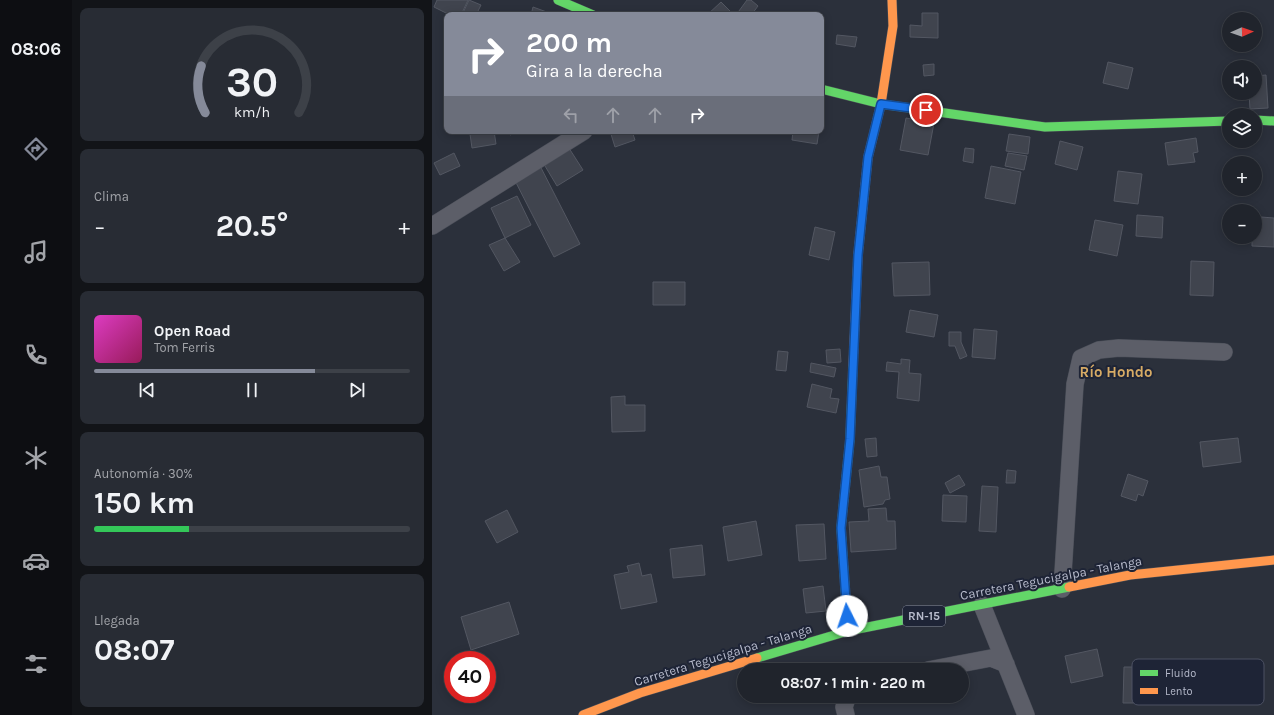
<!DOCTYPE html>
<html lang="es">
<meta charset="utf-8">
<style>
:root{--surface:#20242c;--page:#282c34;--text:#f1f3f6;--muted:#a2a4a9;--line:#3d4148;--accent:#858a99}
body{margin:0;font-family:Karla,sans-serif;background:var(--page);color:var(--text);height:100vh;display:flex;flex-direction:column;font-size:15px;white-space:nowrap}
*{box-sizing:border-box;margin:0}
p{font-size:13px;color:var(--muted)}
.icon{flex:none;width:22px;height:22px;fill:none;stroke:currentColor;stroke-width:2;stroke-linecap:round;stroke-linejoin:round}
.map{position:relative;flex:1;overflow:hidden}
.details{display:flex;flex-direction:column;gap:8px;padding:8px;background:#121418;width:360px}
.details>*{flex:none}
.hud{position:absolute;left:12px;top:12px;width:380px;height:122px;border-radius:8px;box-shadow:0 2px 10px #0003,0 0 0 1px var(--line);background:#858a99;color:#fff;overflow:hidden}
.needle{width:26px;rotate:88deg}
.controls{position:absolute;left:790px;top:12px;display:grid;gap:8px}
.controls a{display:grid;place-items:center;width:40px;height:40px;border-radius:50%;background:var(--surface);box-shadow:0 2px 10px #0003,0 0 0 1px var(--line);font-size:20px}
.speed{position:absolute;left:12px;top:651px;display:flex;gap:8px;font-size:20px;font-weight:700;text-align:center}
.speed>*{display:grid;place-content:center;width:52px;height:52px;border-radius:50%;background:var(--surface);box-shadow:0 2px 10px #0003,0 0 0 1px var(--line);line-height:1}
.speed .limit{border:6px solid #d22;background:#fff;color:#111}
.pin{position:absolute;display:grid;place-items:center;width:34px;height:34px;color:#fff;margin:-17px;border:2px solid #fff;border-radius:50%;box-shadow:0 1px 4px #0007}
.me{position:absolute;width:44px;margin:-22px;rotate:356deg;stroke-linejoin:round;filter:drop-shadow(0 0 3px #0008)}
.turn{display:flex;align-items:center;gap:14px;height:84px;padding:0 16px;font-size:18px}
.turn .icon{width:52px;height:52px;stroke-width:2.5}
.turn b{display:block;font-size:28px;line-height:34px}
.lanes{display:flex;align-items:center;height:38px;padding:0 16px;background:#0003;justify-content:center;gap:20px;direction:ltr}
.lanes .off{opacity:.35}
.big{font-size:30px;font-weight:700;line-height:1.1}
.details .widget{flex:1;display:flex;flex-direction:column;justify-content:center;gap:6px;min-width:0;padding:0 14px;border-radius:8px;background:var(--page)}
.details .dial{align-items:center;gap:0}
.dial svg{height:104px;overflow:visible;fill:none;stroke:var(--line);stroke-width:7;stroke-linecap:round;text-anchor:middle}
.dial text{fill:var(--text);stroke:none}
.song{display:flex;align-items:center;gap:12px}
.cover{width:48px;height:48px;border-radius:6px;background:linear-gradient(135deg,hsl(310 70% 55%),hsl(330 70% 35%))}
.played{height:4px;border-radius:2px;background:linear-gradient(90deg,var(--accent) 70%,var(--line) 70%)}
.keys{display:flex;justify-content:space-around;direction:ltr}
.heat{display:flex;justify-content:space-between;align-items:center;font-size:22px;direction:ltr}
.charge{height:6px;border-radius:3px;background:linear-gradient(90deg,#34c759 30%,var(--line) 0)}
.trip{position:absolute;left:305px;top:663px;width:232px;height:40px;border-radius:20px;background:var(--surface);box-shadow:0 2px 10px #0003,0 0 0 1px var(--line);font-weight:700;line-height:40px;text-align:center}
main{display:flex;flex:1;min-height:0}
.dock{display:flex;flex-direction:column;width:72px;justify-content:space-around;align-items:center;background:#0d0e12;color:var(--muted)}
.dock .icon{width:28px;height:28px}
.dock .current{color:var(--accent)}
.dock b{font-size:18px;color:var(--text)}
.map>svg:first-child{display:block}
.building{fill:#40444e;stroke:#535762}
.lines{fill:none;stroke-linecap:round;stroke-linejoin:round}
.street-casing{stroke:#494d57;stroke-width:18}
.fast-casing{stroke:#494d57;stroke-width:10}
.slow-casing{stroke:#494d57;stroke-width:10}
.street{stroke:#5c5e68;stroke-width:17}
.fast{stroke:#63d668;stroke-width:9}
.slow{stroke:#ff974d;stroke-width:9}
.route-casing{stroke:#114b97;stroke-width:10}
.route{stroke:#1a73e8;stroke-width:7}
.labels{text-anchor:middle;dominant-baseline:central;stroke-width:4;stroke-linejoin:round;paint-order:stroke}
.shield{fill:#1e2436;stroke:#888d9e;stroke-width:1}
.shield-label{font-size:12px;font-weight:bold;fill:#b6bacb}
.street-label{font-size:13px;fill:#b6bacb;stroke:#1e2436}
.quarter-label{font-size:15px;font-weight:bold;fill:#d7ab65;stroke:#1e2436}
.key{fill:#1e2436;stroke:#4c5163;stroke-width:1}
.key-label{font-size:11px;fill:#b6bacb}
</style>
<main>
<nav class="dock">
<b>08:06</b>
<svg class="icon current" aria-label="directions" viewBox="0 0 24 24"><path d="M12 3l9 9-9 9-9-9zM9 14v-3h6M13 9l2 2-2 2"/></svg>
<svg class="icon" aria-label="music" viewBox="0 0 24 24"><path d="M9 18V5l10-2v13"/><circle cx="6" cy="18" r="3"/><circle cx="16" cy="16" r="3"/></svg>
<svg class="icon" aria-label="phone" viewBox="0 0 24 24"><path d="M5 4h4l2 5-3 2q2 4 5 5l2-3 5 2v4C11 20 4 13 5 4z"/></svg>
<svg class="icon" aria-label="climate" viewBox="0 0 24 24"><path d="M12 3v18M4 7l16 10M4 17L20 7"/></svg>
<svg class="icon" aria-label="car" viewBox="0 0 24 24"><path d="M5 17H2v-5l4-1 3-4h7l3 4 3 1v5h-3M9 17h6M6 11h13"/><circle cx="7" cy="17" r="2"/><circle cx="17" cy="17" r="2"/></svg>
<svg class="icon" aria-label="filters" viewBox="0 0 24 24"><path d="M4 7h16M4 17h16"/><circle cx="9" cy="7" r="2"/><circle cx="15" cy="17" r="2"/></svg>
</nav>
<section class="details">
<div class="widget dial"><svg viewBox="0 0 100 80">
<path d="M14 69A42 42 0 1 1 86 69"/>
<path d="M14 69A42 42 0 0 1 11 33" stroke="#858a99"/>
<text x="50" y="56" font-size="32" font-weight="700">30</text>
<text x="50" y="72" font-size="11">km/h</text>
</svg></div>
<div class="widget"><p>Clima</p>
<div class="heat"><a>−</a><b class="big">20.5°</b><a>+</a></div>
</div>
<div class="widget">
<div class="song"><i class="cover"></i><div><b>Open Road</b><p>Tom Ferris</p></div></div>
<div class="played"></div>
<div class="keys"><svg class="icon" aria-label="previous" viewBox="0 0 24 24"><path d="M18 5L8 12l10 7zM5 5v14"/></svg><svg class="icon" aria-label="pause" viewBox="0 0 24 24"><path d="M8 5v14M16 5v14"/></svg><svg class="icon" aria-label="next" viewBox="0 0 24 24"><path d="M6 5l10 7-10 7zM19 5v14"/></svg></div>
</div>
<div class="widget"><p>Autonomía · 30%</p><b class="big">150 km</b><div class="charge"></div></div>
<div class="widget"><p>Llegada</p><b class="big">08:07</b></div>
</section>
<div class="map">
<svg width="842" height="715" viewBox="0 0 842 715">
<rect width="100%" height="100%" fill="#2b303b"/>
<path class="building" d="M5,0H36L29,15H18L2,7Z
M37,0L49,5L44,15H30Z
M315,0H319L326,6L320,14L321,15H304Z
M289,2L301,14L300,15H275Z
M101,7L123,15H99Z
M490,13H506V38L478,37V25L490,26Z
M405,35L425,37L423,47L404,44Z
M676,62L701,68L696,89L671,83Z
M502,64V75L492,76L491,65Z
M834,75L836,108L818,109L817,93H823V76Z
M474,118L502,123L496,155L468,150Z
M48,131H62L64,144L40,148L38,134L49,133Z
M76,131H89L78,135Z
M178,131H200L203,140L183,147Z
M361,131H387L385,144L360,140Z
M577,134L598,137L596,154L574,151Z
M764,138L766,152L761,153L763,162L736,165L733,143Z
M628,141L651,147L645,170L623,164Z
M135,145L151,170L125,186L110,161Z
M533,148L542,149L541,163L531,161Z
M22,153L28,166L8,175L2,163Z
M576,153L595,156L592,170L573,166Z
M103,156L148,244L122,257L77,169Z
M559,166L589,172L583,204L553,198Z
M686,171L710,174L706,204L682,201Z
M85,196L99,225L73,238L59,208Z
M705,215L731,217L730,238L704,236Z
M829,217L842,218V247L820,246V237H823V229H828Z
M663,220L691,225L685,256L657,250Z
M383,227L403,232L397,260L377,255Z
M806,237H813V244H806Z
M73,238L88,262L72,271L57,245Z
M759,261L782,262L781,296L758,295Z
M497,262L498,295L462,296L460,263Z
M221,282H253V305H221Z
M478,310L506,315L502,337L474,332Z
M542,329L565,331L563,359L540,357Z
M517,332H529V342L535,356L528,359L523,346H517Z
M408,349L409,362L395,363L394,350Z
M346,351L356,352L354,371L344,370Z
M469,359L478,360L477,373L489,374L487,401L465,398L467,372L454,371L455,362L469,364Z
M379,363L404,368L402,377L378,372Z
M380,384L400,389L398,398L407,399L404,413L375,407Z
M193,396V405H213V431L180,432L179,397Z
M444,438L445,456L435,457L433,439Z
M806,438L809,462L771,467L768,442Z
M447,466L449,477H455L458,499L453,500L451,504L432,507L427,470Z
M575,470L584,471L583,483H574Z
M696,474L716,481L711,496L706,494L704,501L689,496Z
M527,475L533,485L518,493L513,483Z
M550,486L566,487L564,532L547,531Z
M511,495L535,496L534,522L510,521Z
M454,508L455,521H463L464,549L419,552L417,522L437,521L436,509Z
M75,510L86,532L65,543L53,521Z
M324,521L330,555L296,561L291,527Z
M392,524L394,559L367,561L364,525Z
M270,545L273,575L241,578L238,549Z
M207,563L210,576L219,574L225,602L189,609L182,575L197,572L195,566Z
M391,586L394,611L374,613L371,589Z
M77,602L87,634L39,650L29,617Z
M665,649L671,676L639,683L633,656Z
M692,667H713V692L706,691V703H691Z"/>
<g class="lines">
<g class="street-casing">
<path id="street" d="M0,226L152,131
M630,589L643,384L649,358L667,350L687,348L792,352
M550,605L594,715
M496,670L559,658L574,664
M414,715L412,707L416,696"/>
</g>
<g class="fast-casing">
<path id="fast" d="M126,0L161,15
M389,89L449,104L613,127L797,121
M823,120L842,121
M416,631L409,528L418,439L421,366
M325,658L416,631L637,587"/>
</g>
<g class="slow-casing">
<path id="slow" d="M421,366L426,255L436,157L449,104L461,26L460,0
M637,587L698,575L842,560
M151,715L208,693L325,658"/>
</g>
<use href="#street" class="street"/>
<use href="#fast" class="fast"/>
<use href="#slow" class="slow"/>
</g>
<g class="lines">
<g class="route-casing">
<path id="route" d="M415,616L409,528L418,439L426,255L436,157L449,104L494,110"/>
</g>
<use href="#route" class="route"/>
</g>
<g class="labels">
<rect class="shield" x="471" y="606" width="42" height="20" rx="3"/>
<g class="shield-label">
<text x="492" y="616">RN-15</text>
</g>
<g class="street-label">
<text transform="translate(619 578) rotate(-11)">Carretera Tegucigalpa - Talanga</text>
<text transform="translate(291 655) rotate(-17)">Carretera Tegucigalpa - Talanga</text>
</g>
<g class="quarter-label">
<text x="684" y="372">Río Hondo</text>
</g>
</g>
<rect x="700" y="659" width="132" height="46" rx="6" class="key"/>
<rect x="708" y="670" width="18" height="6" fill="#63d668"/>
<rect x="708" y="688" width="18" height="6" fill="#ff974d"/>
<g class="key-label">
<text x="733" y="677">Fluido</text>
<text x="733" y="695">Lento</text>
</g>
</svg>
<div class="controls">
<a><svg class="needle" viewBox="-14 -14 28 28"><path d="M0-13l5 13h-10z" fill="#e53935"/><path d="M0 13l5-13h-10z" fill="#a2a4a9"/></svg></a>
<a><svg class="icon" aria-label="sound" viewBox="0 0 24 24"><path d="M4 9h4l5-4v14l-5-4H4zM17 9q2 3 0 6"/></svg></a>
<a><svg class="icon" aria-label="layers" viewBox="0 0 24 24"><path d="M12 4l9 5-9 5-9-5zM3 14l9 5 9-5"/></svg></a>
<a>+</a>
<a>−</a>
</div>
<div class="speed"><div class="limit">40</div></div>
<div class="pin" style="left:494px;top:110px;background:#d93025"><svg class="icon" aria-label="arrive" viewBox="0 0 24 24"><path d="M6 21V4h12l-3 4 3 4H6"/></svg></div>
<svg class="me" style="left:415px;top:616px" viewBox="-20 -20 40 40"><circle r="19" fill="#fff"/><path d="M0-13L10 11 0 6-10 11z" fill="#1a73e8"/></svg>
<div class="trip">08:07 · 1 min · 220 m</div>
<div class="hud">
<div class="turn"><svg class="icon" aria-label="right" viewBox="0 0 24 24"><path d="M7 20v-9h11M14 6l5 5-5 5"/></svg><div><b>200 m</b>Gira a la derecha</div></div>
<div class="lanes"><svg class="icon off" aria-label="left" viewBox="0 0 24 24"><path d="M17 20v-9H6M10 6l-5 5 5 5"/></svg><svg class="icon off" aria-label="ahead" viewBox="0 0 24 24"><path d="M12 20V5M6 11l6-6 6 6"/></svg><svg class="icon off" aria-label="ahead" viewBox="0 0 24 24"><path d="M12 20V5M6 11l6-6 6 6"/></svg><svg class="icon" aria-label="right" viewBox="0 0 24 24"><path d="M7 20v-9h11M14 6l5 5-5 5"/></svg></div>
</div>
</div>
</main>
